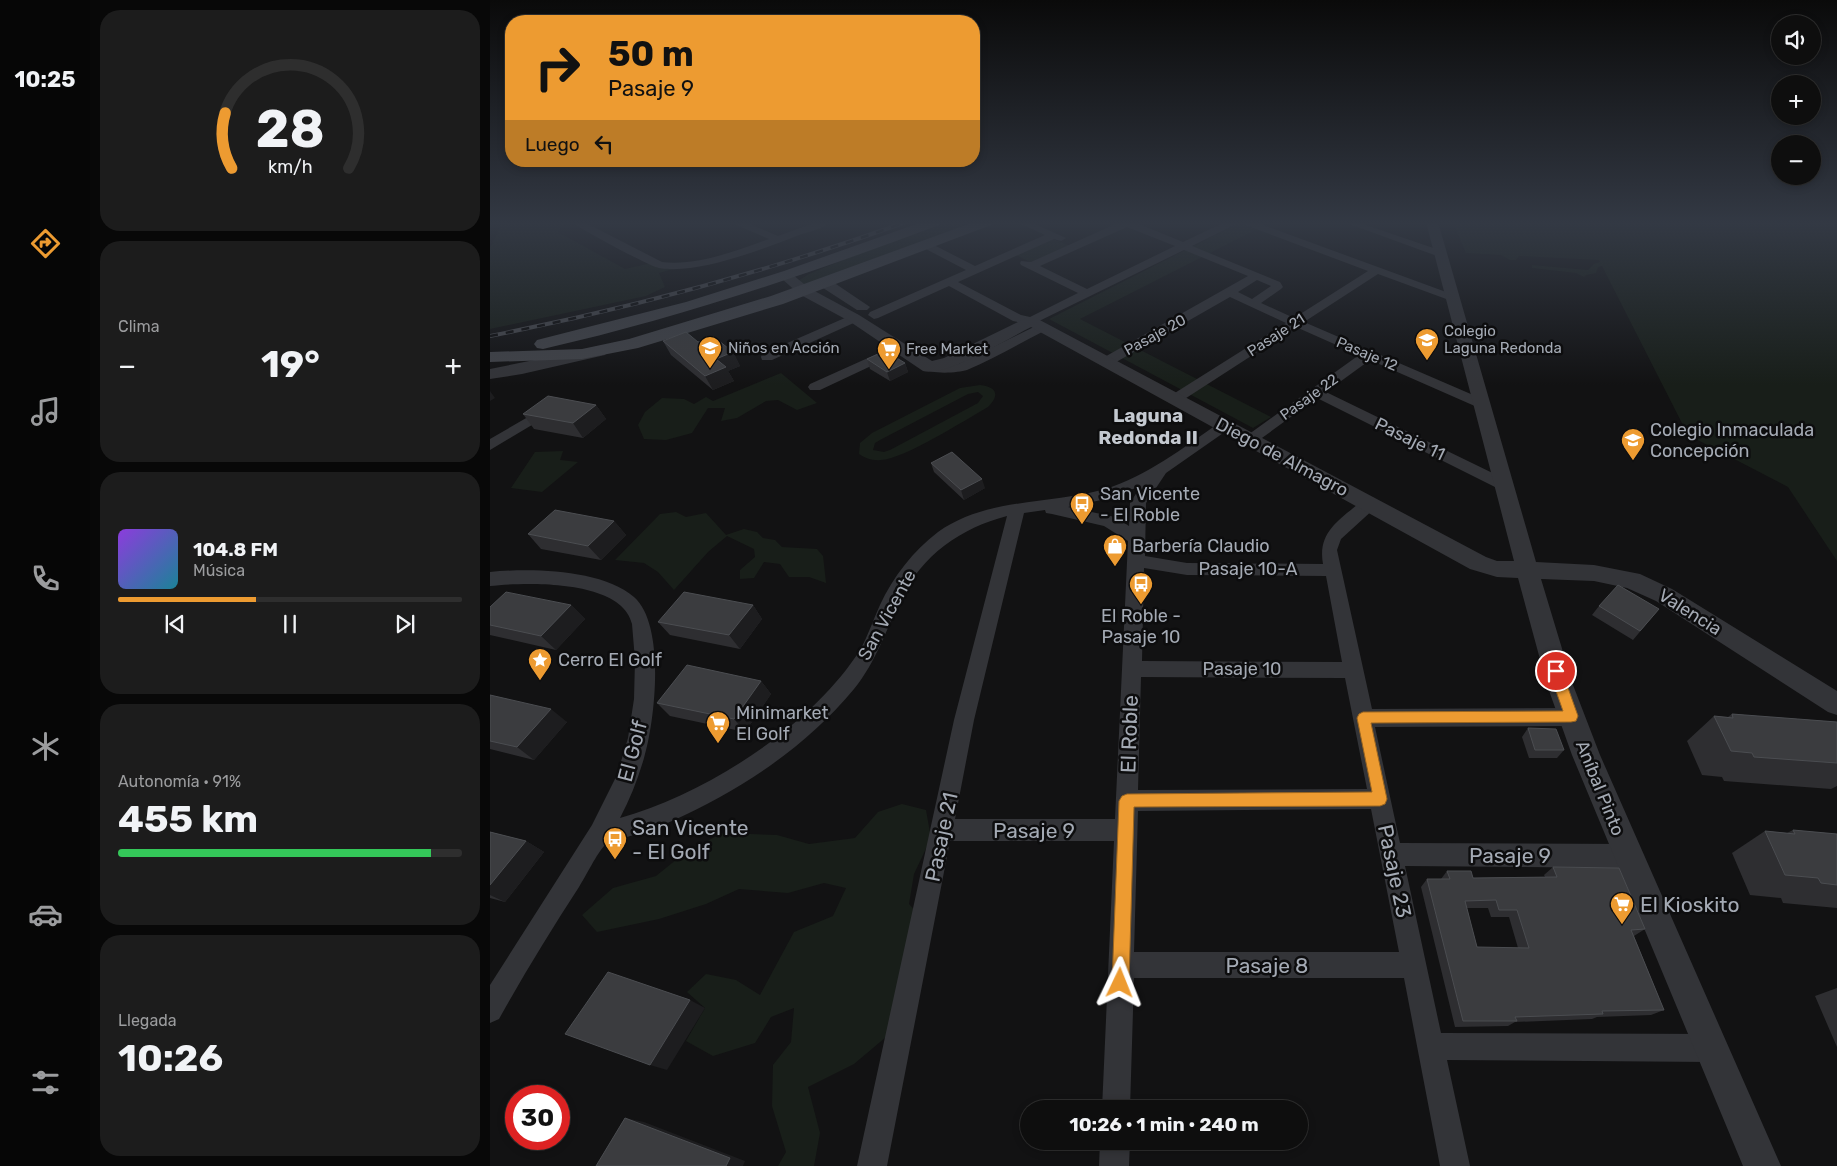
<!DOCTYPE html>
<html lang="es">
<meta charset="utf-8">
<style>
:root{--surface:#0e0e0e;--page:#1c1c1c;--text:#f1f3f6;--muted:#9b9c9e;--line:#2e2e2e;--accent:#ed9b31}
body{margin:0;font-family:Rubik,sans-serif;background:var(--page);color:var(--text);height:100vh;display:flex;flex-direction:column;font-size:19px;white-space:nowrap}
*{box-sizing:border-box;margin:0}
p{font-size:16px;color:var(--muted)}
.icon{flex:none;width:28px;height:28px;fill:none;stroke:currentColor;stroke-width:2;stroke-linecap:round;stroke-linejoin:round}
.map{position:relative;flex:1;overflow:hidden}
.drawer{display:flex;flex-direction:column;gap:10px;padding:10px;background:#080808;width:400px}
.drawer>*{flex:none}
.top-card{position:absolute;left:15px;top:15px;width:475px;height:152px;border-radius:20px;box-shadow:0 2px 8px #0003,0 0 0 1px var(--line);background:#ed9b31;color:#111;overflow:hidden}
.fabs{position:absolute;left:1281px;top:15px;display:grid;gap:10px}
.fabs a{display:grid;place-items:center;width:50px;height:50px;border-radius:50%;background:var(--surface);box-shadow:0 2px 8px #0003,0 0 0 1px var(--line);font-size:25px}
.speed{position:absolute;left:15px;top:1085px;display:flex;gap:10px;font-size:25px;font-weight:700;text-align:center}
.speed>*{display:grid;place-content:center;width:65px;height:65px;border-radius:50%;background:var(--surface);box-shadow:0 2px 8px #0003,0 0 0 1px var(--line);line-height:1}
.speed .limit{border:8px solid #d22;background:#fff;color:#111}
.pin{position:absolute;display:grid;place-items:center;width:42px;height:42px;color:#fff;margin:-21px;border:2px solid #fff;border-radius:50%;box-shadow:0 1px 5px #0007}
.me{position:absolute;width:55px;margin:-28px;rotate:2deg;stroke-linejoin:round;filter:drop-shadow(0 0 4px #0008)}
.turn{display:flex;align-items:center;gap:18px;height:105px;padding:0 20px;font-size:22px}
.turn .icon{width:65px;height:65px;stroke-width:2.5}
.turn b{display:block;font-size:35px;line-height:42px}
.then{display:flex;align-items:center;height:48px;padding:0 20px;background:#0003;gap:10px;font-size:19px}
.big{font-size:38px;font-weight:700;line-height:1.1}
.drawer .widget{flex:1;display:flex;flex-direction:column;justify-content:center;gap:8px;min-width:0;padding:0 18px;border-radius:20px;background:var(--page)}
.drawer .dial{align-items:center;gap:0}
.dial svg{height:130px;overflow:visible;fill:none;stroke:var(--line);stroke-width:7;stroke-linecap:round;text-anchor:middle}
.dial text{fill:var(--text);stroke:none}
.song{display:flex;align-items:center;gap:15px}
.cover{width:60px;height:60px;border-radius:8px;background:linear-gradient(135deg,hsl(270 70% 55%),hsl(190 70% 35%))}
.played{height:5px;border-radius:2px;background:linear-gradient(90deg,var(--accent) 40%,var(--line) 40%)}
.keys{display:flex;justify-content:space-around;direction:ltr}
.heat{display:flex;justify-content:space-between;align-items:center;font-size:28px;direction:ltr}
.charge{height:8px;border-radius:4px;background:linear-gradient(90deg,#34c759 91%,var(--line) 0)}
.trip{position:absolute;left:530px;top:1100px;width:288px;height:50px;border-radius:25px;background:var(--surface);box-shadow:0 2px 8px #0003,0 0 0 1px var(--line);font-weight:700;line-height:50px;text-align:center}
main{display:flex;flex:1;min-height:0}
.dock{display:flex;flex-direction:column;width:90px;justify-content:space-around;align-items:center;background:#060606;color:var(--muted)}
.dock .icon{width:35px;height:35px}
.dock .active{color:var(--accent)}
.dock b{font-size:22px;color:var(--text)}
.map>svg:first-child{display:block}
.green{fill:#181e19;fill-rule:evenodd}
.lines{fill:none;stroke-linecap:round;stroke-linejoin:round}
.minor{fill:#333438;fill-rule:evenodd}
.tertiary{fill:#333438;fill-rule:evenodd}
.secondary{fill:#414348;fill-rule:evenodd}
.rail-casing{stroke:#46484d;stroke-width:4}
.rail{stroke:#0d0d0e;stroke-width:2.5;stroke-dasharray:8;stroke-linecap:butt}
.wall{fill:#2e2e31;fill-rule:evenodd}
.shaded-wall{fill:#1d1d1f}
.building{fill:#3b3c3f;stroke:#4b4d51;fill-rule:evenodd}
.route{fill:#ed9b31;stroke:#9a6520}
.labels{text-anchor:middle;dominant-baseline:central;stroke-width:5;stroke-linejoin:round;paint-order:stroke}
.far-poi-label{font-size:15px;fill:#a4aab4;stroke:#0d0d0e;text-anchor:start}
.far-street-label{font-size:15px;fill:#a4aab4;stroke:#0d0d0e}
.poi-label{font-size:18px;fill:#a4aab4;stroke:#0d0d0e;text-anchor:start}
.street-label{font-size:18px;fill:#a4aab4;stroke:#0d0d0e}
.neighbourhood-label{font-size:19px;font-weight:bold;fill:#c4c9d0;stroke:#0d0d0e}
.near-street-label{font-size:21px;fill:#a4aab4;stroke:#0d0d0e}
.near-poi-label{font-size:21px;fill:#a4aab4;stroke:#0d0d0e;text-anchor:start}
</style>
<main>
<nav class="dock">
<b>10:25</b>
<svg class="icon active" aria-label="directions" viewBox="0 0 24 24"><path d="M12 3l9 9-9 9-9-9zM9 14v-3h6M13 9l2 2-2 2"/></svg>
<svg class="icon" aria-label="music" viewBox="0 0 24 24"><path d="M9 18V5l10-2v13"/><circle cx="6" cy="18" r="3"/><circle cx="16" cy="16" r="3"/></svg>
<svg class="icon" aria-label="phone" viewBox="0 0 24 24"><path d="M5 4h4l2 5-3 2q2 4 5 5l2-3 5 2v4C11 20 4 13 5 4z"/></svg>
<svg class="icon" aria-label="climate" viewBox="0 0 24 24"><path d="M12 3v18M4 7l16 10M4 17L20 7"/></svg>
<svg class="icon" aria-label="car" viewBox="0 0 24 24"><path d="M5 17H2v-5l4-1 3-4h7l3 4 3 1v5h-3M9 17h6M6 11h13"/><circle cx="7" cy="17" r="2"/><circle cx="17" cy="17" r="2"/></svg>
<svg class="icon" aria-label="filters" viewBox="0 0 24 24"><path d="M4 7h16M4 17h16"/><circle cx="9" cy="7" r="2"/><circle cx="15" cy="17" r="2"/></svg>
</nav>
<section class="drawer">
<div class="widget dial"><svg viewBox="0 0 100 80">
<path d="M14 69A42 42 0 1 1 86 69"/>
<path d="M14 69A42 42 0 0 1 10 35" stroke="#ed9b31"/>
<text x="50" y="56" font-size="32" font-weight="700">28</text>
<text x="50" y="72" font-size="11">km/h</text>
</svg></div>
<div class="widget"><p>Clima</p>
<div class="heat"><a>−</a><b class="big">19°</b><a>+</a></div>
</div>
<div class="widget">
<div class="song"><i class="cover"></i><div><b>104.8 FM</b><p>Música</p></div></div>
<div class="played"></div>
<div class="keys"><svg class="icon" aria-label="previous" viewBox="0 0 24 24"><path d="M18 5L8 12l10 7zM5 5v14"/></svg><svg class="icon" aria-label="pause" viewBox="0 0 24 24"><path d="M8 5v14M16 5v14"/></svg><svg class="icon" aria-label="next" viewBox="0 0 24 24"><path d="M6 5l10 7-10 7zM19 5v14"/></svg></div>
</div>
<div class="widget"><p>Autonomía · 91%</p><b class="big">455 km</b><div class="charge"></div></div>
<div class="widget"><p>Llegada</p><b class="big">10:26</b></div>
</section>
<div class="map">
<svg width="1347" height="1166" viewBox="0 0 1347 1166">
<rect width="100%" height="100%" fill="#121213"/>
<path class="green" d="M12,222H75L68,232L135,269L162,263L183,269L169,273L175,287L156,296L0,329V248L12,224Z
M445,222H470L478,226L315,287L308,281L319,274Z
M751,222H781L590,319L781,417L763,428L559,319Z
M963,222H1347V561L1298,487L1198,435L1112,266L1108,267L1106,273L1096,275L1094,277L1086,273L1042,268V265L1098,270L1104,264L1110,262L1109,260L1029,256L1026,260H1020L1011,255L976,253Z
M563,239L580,246L542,263L526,255Z
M291,373L327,403L307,410L288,400L276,401L247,418L231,421L235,408H218L202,433L176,440L154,439L148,425L155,412L172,398L194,399L204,404L216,397L223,401Z
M490,385C507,387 510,395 498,407C475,420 414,459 391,460C383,461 375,458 369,454L370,443L382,433L470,388ZM488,392L493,396L488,403L400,450L394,452L383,450L385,443L390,440L478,394Z
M73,451L70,460L88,462L52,492L21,488L45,452Z
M186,512L196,517L216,513L236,535L254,529L267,532L273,538L285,540L292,547L327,549L333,556L336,583L319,577H299L290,564L274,562L264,578L250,579V570L265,557L264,549L237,536L218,552L184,590L168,572L154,563L125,560L170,514Z
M412,804L436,810L441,838L424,874L419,904L436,922L402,1032L364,1064L318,1087L330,1133L324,1166H288L296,1152L282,1106L283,1065L301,1042L304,1008L281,1017L265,1043L223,1056L196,1041L215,1008L197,992L216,974L246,980L270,995L304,932L343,916L356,888L334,883L298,893L249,889L216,904L169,919L107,932L92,915L123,888L166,876L197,851L233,833L287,835L319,844L365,838L388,812Z"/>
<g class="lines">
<path class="minor" d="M82,222H94L172,262C207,266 246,251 279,239L244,224L243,222H255L288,236L327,222H340C333,229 318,232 309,235C273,249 207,275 169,268C161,267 88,228 82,222Z
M527,222H540L576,238L571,241L564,239L468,282L531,315L540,317L588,293L531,265L530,263L531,261L541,262L630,222H644L693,242L735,222H747L746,224L702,246L790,282L793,287L791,289L771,303L804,318L878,271L753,224L752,222H765L967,296L969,298L967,300H959L888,274L814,322L997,401L999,404L997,407H987L880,360L836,392L1019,481L1022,485L1019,489L1014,490L1009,489L827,398L765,443H755L753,440L755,437L869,355L806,327L690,402H680L678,399L680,396L796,323L740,297L621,365H611L610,362L611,359L758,276L694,250L541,325L523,321L459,286L388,318L384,319L378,315L380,312L476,270L432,247L431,245L432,243H440L485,266L555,235ZM637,227L685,246L597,289L550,266ZM767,280L781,286L762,299L748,292Z
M854,222H867L955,252L956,254L951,257L947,256Z
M364,314L368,315L370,318L368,321L282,360H272L271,357L272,354Z
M552,323L558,327L556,330C530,343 504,359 477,370C467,373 439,375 432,367L439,363L468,364Z
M409,344L415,348L413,351L330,390H320L318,387L320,384Z
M57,406L64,410L62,413L0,450V439Z
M734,422L739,423L741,426L739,429L676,473L656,503L655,556L697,563L833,564C827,531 851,519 873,500L879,499L885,500L887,504L885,508L851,539L847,550L882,709L1081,708L1088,711L1091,717L1088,723L1081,726L885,727L910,843L1138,844L1146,848L1150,856L1146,864L1138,868L915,866L951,1033L1221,1034L1231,1038L1235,1048L1231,1058L1221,1062L957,1060L980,1166H950L914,978H644L640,1109H612L624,841H460L397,1166H367L464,720L517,516C471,528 432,555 411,599C396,630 386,662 364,689C316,747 251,790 182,821C172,826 118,843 115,845C107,853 96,876 89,887C61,930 34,974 9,1019L0,1023V985L102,825L127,775L138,738L144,699L145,660L142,624C132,579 35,582 0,586V572C41,568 111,569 144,597C176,625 165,721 154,758C148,779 140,799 130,818C216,794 322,726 370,650C378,636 383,620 390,605C403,577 423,551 448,532C497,497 560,505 615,489C657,476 693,448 729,423ZM651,486L640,503L639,526L625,517L578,507L616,499ZM555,510L556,513L562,514L614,526L638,541L625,819H465L484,720L534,513ZM654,568L697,575L836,576L852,662L652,661ZM651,677L855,678L877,789L648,790ZM881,809L909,952H644L648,811Z
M610,1141H640L639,1166H609Z"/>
<path class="tertiary" d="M936,222H948L1046,562L1104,565L1150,574L1182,589L1347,691V715L1338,712L1166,601L1137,588L1104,581L1051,579L1083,685L1110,755L1291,1166H1253L1082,755L1057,685L1028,578L1007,577L980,569L541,327C517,339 457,377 433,371L359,321L309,294L291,278L293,275H303L319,288L369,315L442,361L454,358L536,318H546L996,557L1007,561H1024Z
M335,279L340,280L380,307L377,310H367L330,286L328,283L330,280Z
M109,347L115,349L117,352L115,355L32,374L0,379V369Z"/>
<path class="secondary" d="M432,222H451L449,225C319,274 189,318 53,349L47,348L44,344L47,340L196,302L294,271Z
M484,222H503L501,225L293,304L148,348L92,359L0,362V352L92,349L139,339L281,296Z"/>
<g class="rail-casing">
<path id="rail" d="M0,336C142,308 280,271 416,222"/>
</g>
<use href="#rail" class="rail"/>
</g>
<path class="wall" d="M173,341L208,342L243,352L250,366L238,371L244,381L223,390L181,355Z
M377,359L415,363L418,372L400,381L380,369Z
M106,405L116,419L93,438L44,429L33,414Z
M441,463L495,488L474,500L444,472Z
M124,521L136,535L111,560L51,549L38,534Z
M81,605L95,619L66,650L0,635V607Z
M263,605L272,619L250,649L180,635L168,622Z
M1109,606L1169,609L1143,640L1102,615Z
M271,681L281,694L255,732L180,716L167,703Z
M0,695L77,722L44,760L0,749Z
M1242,714L1347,722V786L1341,789L1234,781L1232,777L1212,775L1197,741L1224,716L1238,717Z
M1038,728L1074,750L1067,758H1039L1032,737Z
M1303,830L1347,834V908L1293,903L1291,898L1260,895L1242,853L1275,831L1297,833Z
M0,832L36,841L54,852L15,902L0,898Z
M1063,867L1155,929L1144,936L1174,1010L1161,1015L1107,1017L1102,1019L1025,1022L1018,1026L965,1027L931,887L937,879H951L957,871L983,878L1055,877L1054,875ZM977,908H998L1001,917H1019L1028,948L987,947Z
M1347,988V1047L1325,996Z"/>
<path class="shaded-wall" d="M243,352L250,366L238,371L244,381L223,390L215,376L226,359Z
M415,363L418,372L400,381L397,372Z
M0,391L5,398L0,401Z
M106,405L116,419L93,438L83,423Z
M492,479L495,488L474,500L471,490Z
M124,521L136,535L111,560L98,546Z
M81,605L95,619L66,650L51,636Z
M263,605L272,619L250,649L239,635Z
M271,681L281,694L255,732L244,719Z
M61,709L77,722L44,760L27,747Z
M36,841L54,852L15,902L0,895V885Z
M200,1000L215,1008L177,1070L160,1065Z
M135,1118L154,1122L255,1161L253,1166H236Z"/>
<path class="building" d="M196,332L208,342L224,337L243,352L226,359L236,367L215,376L173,341Z
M395,351L415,363L397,372L377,359Z
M58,396L106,405L83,423L33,414Z
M462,452L492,479L471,490L441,463Z
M65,510L124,521L98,546L38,534Z
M1128,585L1169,609L1150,631L1109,606Z
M16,592L81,605L51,636L0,625V607Z
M194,592L263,605L239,635L168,622Z
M197,665L271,681L244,719L167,703Z
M0,695L61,709L27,747L0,741Z
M1242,714L1347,722V763L1264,757L1262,753L1241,751L1224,716L1243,718Z
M1038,728L1066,729L1074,750H1045Z
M1303,830L1347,834V885L1331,883L1328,878L1295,875L1275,831L1305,834Z
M0,832L36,841L0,885Z
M1063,867L1129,868L1155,929L1141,930L1174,1010L1112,1011L1113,1014L1025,1017L1027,1021H973L937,879H960L957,871H981L983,878L1067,877ZM1006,900L1009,910H1027L1039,948L987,947L975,901Z
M118,972L200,1000L160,1065L75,1034Z
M135,1118L240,1158L236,1166H106Z"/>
<linearGradient id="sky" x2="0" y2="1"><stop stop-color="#0a0a0a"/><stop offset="0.58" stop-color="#333944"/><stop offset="1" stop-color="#333944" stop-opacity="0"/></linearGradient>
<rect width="1347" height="385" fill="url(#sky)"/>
<path class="route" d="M1066,665L1070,667L1072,671L1088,716L1086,721L1081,722L881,723L897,799L895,804L890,806L644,807L639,983L636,989L630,992L624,989L622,983L629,801L632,796L637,794L882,792L867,718L869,714L873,712L1073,711L1059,671L1061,667Z"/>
<defs>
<g id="school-pin" transform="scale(1.25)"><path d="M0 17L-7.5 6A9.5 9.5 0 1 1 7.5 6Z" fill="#ed9b31" stroke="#0d0d0e"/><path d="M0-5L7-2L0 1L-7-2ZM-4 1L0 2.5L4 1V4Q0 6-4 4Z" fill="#fff"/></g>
<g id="supermarket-pin" transform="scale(1.25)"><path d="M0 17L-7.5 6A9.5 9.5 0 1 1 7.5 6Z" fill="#ed9b31" stroke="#0d0d0e"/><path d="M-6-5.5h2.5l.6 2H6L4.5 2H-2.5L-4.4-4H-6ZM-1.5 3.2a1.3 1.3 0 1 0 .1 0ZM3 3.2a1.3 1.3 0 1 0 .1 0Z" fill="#fff"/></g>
<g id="bus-pin" transform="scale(1.25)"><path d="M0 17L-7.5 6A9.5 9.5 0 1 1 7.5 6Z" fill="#ed9b31" stroke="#0d0d0e"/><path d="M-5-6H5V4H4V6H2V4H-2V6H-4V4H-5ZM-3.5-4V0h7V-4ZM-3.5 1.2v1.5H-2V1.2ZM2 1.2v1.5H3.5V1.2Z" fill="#fff"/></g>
<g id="shop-pin" transform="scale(1.25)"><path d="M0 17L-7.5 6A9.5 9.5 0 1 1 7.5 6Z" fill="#ed9b31" stroke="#0d0d0e"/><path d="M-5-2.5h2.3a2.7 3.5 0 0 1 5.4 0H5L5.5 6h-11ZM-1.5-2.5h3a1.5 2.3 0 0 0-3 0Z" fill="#fff"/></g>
<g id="sight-pin" transform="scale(1.25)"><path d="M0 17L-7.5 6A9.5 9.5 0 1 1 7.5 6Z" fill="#ed9b31" stroke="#0d0d0e"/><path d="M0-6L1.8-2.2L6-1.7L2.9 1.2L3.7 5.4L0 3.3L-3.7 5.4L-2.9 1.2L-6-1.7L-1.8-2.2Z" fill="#fff"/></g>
</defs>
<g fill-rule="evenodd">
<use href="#school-pin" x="937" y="340"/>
<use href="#school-pin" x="220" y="348"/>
<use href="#supermarket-pin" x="399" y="349"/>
<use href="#school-pin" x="1143" y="440"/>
<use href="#bus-pin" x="592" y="504"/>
<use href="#shop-pin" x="625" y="546"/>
<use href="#bus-pin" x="651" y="584"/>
<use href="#sight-pin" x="50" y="660"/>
<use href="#supermarket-pin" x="228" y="723"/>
<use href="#bus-pin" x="125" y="839"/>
<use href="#supermarket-pin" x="1132" y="904"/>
</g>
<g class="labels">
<g class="far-poi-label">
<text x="954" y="331">Colegio<tspan x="954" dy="17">Laguna Redonda</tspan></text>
<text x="238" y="348">Niños en Acción</text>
<text x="416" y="349">Free Market</text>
</g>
<g class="far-street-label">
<text transform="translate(665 335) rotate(-29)">Pasaje 20</text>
<text transform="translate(786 335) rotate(-33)">Pasaje 21</text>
<text transform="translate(877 354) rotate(23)">Pasaje 12</text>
<text transform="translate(819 397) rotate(-36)">Pasaje 22</text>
</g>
<g class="poi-label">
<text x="1160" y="430">Colegio Inmaculada<tspan x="1160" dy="21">Concepción</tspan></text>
<text x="610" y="494">San Vicente<tspan x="610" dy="21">- El Roble</tspan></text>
<text x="642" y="546">Barbería Claudio</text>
<text x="651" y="616" text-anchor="middle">El Roble -<tspan x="651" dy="21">Pasaje 10</tspan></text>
<text x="68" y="660">Cerro El Golf</text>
<text x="246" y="713">Minimarket<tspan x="246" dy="21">El Golf</tspan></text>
</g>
<g class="street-label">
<text transform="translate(920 439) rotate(26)">Pasaje 11</text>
<text transform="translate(792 457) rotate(28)">Diego de Almagro</text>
<text x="758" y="569">Pasaje 10-A</text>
<text transform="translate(1200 612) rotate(32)">Valencia</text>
<text transform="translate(397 615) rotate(-61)">San Vicente</text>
<text x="752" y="669">Pasaje 10</text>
<text transform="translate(1110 788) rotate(68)">Aníbal Pinto</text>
</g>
<g class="neighbourhood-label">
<text x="658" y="415">Laguna<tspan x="658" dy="22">Redonda II</tspan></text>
</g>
<g class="near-street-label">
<text transform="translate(639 734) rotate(-88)">El Roble</text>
<text transform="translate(142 751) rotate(-75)">El Golf</text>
<text x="544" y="830">Pasaje 9</text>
<text transform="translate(451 837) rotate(-78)">Pasaje 21</text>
<text x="1020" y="855">Pasaje 9</text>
<text transform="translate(905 871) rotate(78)">Pasaje 23</text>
<text x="777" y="965">Pasaje 8</text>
</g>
<g class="near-poi-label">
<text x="142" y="827">San Vicente<tspan x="142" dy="24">- El Golf</tspan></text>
<text x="1150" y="904">El Kioskito</text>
</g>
</g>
</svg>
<div class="fabs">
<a><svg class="icon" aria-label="sound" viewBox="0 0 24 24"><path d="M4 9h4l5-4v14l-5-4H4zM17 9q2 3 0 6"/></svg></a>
<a>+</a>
<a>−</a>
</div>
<div class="speed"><div class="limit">30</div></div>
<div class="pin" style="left:1066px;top:671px;background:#d93025"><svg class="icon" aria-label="arrive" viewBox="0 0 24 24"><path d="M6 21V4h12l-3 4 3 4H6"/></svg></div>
<svg class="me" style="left:630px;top:983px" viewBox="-20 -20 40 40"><path d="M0-17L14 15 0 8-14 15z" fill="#ed9b31" stroke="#fff" stroke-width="4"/></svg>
<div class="trip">10:26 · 1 min · 240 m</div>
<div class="top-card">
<div class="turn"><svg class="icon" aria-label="right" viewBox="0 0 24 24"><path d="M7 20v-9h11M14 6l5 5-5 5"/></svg><div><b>50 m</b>Pasaje 9</div></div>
<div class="then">Luego<svg class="icon" aria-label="left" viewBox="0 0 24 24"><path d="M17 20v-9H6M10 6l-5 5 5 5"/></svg></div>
</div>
</div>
</main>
